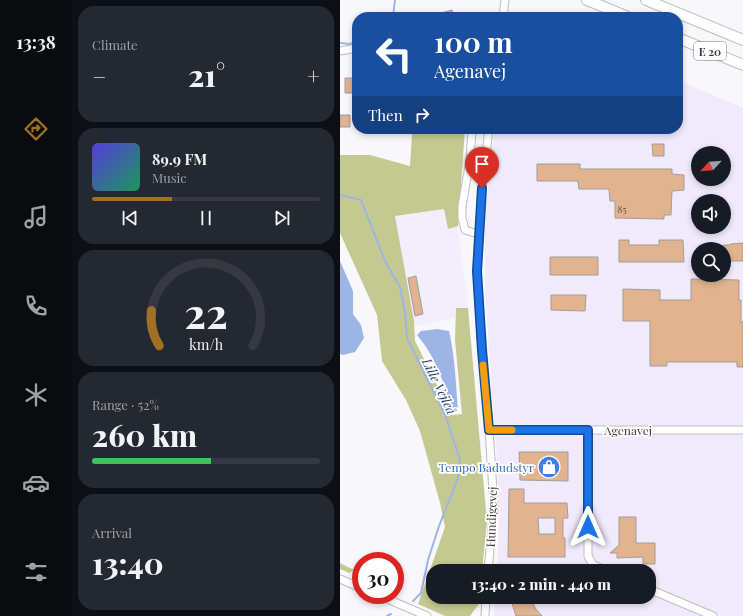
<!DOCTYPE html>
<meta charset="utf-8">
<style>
:root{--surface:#171b24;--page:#242831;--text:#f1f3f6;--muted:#9ea1a6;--line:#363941;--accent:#a16f25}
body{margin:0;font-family:"Playfair Display",serif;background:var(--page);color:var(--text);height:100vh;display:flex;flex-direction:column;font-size:15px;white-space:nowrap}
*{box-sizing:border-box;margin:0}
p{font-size:13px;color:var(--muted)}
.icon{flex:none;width:22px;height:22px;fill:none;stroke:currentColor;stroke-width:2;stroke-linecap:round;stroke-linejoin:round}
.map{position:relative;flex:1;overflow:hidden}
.sheet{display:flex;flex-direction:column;gap:6px;padding:6px;background:#0d0f14;width:268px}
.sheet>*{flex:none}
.top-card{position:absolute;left:12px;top:12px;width:331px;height:122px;border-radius:16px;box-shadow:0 2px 6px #0003;background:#1a4fa0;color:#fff;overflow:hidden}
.needle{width:26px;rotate:244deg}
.controls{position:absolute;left:351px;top:146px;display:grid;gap:8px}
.controls a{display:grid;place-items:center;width:40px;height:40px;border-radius:50%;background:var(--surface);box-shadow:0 2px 6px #0003;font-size:20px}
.speed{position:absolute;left:12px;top:552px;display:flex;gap:8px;font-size:20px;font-weight:700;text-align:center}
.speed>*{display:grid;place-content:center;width:52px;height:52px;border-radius:50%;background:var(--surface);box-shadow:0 2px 6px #0003;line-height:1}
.speed .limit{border:6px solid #d22;background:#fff;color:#111}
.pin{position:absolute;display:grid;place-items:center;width:34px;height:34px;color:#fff;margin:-41px -17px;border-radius:50% 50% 50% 0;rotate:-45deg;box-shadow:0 0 4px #0007}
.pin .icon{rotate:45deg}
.me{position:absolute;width:44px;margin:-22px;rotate:0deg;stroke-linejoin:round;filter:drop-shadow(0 0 3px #0008)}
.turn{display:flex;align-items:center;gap:14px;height:84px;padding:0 16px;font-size:18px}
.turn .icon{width:52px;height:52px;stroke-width:2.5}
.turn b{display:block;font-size:28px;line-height:34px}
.then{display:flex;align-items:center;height:38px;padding:0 16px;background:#0003;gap:8px;font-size:15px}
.big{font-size:30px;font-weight:800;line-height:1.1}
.sheet .tile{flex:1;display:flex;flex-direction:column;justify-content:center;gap:6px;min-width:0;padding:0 14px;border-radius:16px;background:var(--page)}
.sheet .dial{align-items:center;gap:0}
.dial svg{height:104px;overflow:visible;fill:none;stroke:var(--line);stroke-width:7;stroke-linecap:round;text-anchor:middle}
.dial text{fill:var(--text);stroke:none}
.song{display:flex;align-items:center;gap:12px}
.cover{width:48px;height:48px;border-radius:6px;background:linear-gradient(135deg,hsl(250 70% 55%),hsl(150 70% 35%))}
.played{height:4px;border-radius:2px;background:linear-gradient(90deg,var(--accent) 35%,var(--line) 35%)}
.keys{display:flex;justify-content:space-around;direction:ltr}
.heat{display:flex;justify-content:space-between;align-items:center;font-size:22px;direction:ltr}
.charge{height:6px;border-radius:3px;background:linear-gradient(90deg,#34c759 52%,var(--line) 0)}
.trip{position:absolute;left:86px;top:564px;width:230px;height:40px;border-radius:16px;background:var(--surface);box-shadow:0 2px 6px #0003;font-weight:800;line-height:40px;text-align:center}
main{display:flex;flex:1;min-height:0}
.menu{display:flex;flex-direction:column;width:72px;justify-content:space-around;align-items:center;background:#090b0e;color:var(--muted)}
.menu .icon{width:28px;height:28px}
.menu .current{color:var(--accent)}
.menu b{font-size:18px;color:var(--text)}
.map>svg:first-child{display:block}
.commercial{fill:#f0eafc;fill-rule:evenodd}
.built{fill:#f3eefc}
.forest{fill:#c4c992}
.water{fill:#9db5e5}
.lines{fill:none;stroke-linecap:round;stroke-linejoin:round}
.stream{stroke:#9db5e5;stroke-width:2}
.building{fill:#e1b38e;stroke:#a29d99;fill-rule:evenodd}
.minor-casing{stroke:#bfbdc2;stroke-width:9}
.highway-casing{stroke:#bfbdc2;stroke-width:12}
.minor{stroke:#fff;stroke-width:7}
.highway{stroke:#fff;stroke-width:10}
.route-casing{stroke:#114b97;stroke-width:10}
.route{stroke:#1a73e8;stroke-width:7}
.slow{stroke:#f59e0b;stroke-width:7}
.labels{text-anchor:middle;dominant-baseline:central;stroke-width:3.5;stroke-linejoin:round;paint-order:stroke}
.number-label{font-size:10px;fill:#645850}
.shield{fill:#fff;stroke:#767576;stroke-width:1}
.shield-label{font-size:11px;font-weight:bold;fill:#3b3a3c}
.street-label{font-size:12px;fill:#3b3a3c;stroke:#fff}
.shop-label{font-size:12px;fill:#366cbe;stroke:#fff;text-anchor:end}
.water-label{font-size:13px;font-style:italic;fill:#1f3971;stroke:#fff}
</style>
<main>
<nav class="menu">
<b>13:38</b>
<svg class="icon current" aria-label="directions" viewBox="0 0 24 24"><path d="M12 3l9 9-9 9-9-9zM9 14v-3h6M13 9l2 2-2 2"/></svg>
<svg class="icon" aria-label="music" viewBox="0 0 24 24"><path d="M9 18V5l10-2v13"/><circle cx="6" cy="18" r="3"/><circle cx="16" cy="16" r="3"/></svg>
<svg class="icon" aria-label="phone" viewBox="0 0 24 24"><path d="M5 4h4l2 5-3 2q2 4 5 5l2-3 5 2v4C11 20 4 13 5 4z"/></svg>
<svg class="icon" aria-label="climate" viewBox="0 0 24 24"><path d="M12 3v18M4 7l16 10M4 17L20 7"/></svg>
<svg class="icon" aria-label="car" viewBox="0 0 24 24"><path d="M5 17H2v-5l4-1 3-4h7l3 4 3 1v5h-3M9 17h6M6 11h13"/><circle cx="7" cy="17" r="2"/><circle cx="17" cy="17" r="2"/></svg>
<svg class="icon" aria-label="filters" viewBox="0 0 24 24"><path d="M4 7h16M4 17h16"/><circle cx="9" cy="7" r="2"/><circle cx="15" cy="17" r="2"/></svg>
</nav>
<section class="sheet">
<div class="tile"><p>Climate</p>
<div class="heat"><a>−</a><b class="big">21°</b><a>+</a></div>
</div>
<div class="tile">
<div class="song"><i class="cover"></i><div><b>89.9 FM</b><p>Music</p></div></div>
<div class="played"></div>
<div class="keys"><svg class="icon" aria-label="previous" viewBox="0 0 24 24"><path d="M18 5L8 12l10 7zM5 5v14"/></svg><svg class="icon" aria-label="pause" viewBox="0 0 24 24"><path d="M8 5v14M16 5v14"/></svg><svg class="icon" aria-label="next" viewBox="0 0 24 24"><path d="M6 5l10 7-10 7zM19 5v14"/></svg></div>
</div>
<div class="tile dial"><svg viewBox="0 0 100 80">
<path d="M14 69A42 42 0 1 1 86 69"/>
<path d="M14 69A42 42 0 0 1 8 42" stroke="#a16f25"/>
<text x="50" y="56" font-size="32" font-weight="700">22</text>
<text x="50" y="72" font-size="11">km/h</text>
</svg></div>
<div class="tile"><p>Range · 52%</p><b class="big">260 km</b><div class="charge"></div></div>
<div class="tile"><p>Arrival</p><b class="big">13:40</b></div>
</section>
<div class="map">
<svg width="403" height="616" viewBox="0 0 403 616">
<rect width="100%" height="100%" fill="#f8f7fc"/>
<path class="commercial" d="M338,80L403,108V616H154L155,597H309V571H157L159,522L158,471L154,421L145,288V213L155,129H338ZM358,153H384V179H358ZM358,201H384V227H358ZM358,249H384V275H358Z"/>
<path class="built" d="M104,209L108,229L118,226L128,308H116L115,318L74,326L55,216Z"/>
<path class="forest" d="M70,129H125L118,226L108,229L104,209L55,216L74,321L75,341L112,415L122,414L115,340L116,308H128L147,522L142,571H93V597H140L139,604L130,616H105L78,604L105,527L100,503L80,431L66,400L42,361L37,315L0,233V155H30L70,166L72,135Z
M0,563L14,570L9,573L0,569Z"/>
<path class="water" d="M0,261L13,291V314L21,325L24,338L15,352L3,355L0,354Z
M97,329L109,331C115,357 116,385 118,412H113C106,391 100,369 88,350C85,345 81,340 77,335L81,331Z"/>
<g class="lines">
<path class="stream" d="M53,17L55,0
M0,43L10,44L17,40
M0,195L21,200L45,261L60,287L65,312L67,338L106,417L120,460L118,478L99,526L88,560L81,593L73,601
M47,616L51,614"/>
</g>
<path class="building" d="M112,10L114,17H94V15Z
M5,78H14V93H5Z
M0,115H10V127H0Z
M312,144H324V156H313Z
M197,164H240V169H332V174L344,175V190L332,191L331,215H324V219L275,218V201H270L269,189H239L238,181H197Z
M279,240H289V245H319V240H343L344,262H279Z
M403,243V261H390V258H384V245H390V244Z
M210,257H258V275H210Z
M76,276L83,314L75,316L68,278Z
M351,279L399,280V300H401V322H403V367H397V362H327V366H310V321H283V289L320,290V300H351Z
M211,295H246L245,311L211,310Z
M179,452H228V481L180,480Z
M169,489H184V503H227L228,518H223V538H225V557H168ZM198,518H215V534H199Z
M279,517H296V543H315V564H303V557L277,558V553H270L279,545Z
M181,597H191L195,608L202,616H176L171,600Z"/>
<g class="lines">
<g class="minor-casing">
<path id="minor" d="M163,17L165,0
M0,51L17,48
M132,129L130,160L122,206V218L125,230L138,234
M149,430H403
M248,430V556L253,565L268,571
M148,571L154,506L149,430L142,350L137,271L142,188L149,129
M0,579L21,588
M309,589L373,616
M38,595L87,616
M145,616L146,597"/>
</g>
<g class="highway-casing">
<path id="highway" d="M247,0L288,17
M306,0L403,40
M338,38L403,65"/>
</g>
<use href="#minor" class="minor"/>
<use href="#highway" class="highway"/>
</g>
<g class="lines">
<g class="route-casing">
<path id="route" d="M142,188L137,271L142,350L149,430H248V527"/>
</g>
<use href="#route" class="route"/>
<path class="slow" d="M143,365L149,430H172"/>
</g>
<defs>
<g id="shop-disc" transform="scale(1.15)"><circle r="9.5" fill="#3f7fe0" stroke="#fff"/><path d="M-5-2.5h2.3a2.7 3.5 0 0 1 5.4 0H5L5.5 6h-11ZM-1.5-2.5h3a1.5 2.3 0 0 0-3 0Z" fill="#fff"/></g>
</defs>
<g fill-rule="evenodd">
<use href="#shop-disc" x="209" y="467"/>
</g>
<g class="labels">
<g class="number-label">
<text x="282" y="209">85</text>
</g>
<rect class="shield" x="354" y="42" width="32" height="18" rx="3"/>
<g class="shield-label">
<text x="370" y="51">E 20</text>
</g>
<g class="street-label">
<text x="288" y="430">Agenavej</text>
<text transform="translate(151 517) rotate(-88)">Hundigevej</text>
</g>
<g class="shop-label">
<text x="194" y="467">Tempo Bådudstyr</text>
</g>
<g class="water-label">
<text transform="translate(100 386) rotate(64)">Lille Vejleå</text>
</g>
</g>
</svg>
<div class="controls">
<a><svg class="needle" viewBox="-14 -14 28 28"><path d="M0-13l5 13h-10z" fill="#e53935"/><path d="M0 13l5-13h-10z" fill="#9ea1a6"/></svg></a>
<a><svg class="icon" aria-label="sound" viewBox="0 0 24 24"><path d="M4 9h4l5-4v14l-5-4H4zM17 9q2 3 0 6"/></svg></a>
<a><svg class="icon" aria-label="search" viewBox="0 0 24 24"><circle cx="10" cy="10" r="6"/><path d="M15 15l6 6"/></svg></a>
</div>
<div class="speed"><div class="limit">30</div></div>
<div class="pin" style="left:142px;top:188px;background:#d93025"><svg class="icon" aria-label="arrive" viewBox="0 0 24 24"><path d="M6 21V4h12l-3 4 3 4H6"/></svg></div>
<svg class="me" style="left:248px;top:527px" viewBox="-20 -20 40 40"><path d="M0-17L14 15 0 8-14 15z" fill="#1a73e8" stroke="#fff" stroke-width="4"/></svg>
<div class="trip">13:40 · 2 min · 440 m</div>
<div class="top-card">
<div class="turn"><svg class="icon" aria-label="left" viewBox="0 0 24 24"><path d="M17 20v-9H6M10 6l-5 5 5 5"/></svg><div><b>100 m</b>Agenavej</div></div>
<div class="then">Then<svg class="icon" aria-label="right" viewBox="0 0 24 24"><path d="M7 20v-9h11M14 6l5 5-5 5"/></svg></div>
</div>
</div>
</main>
